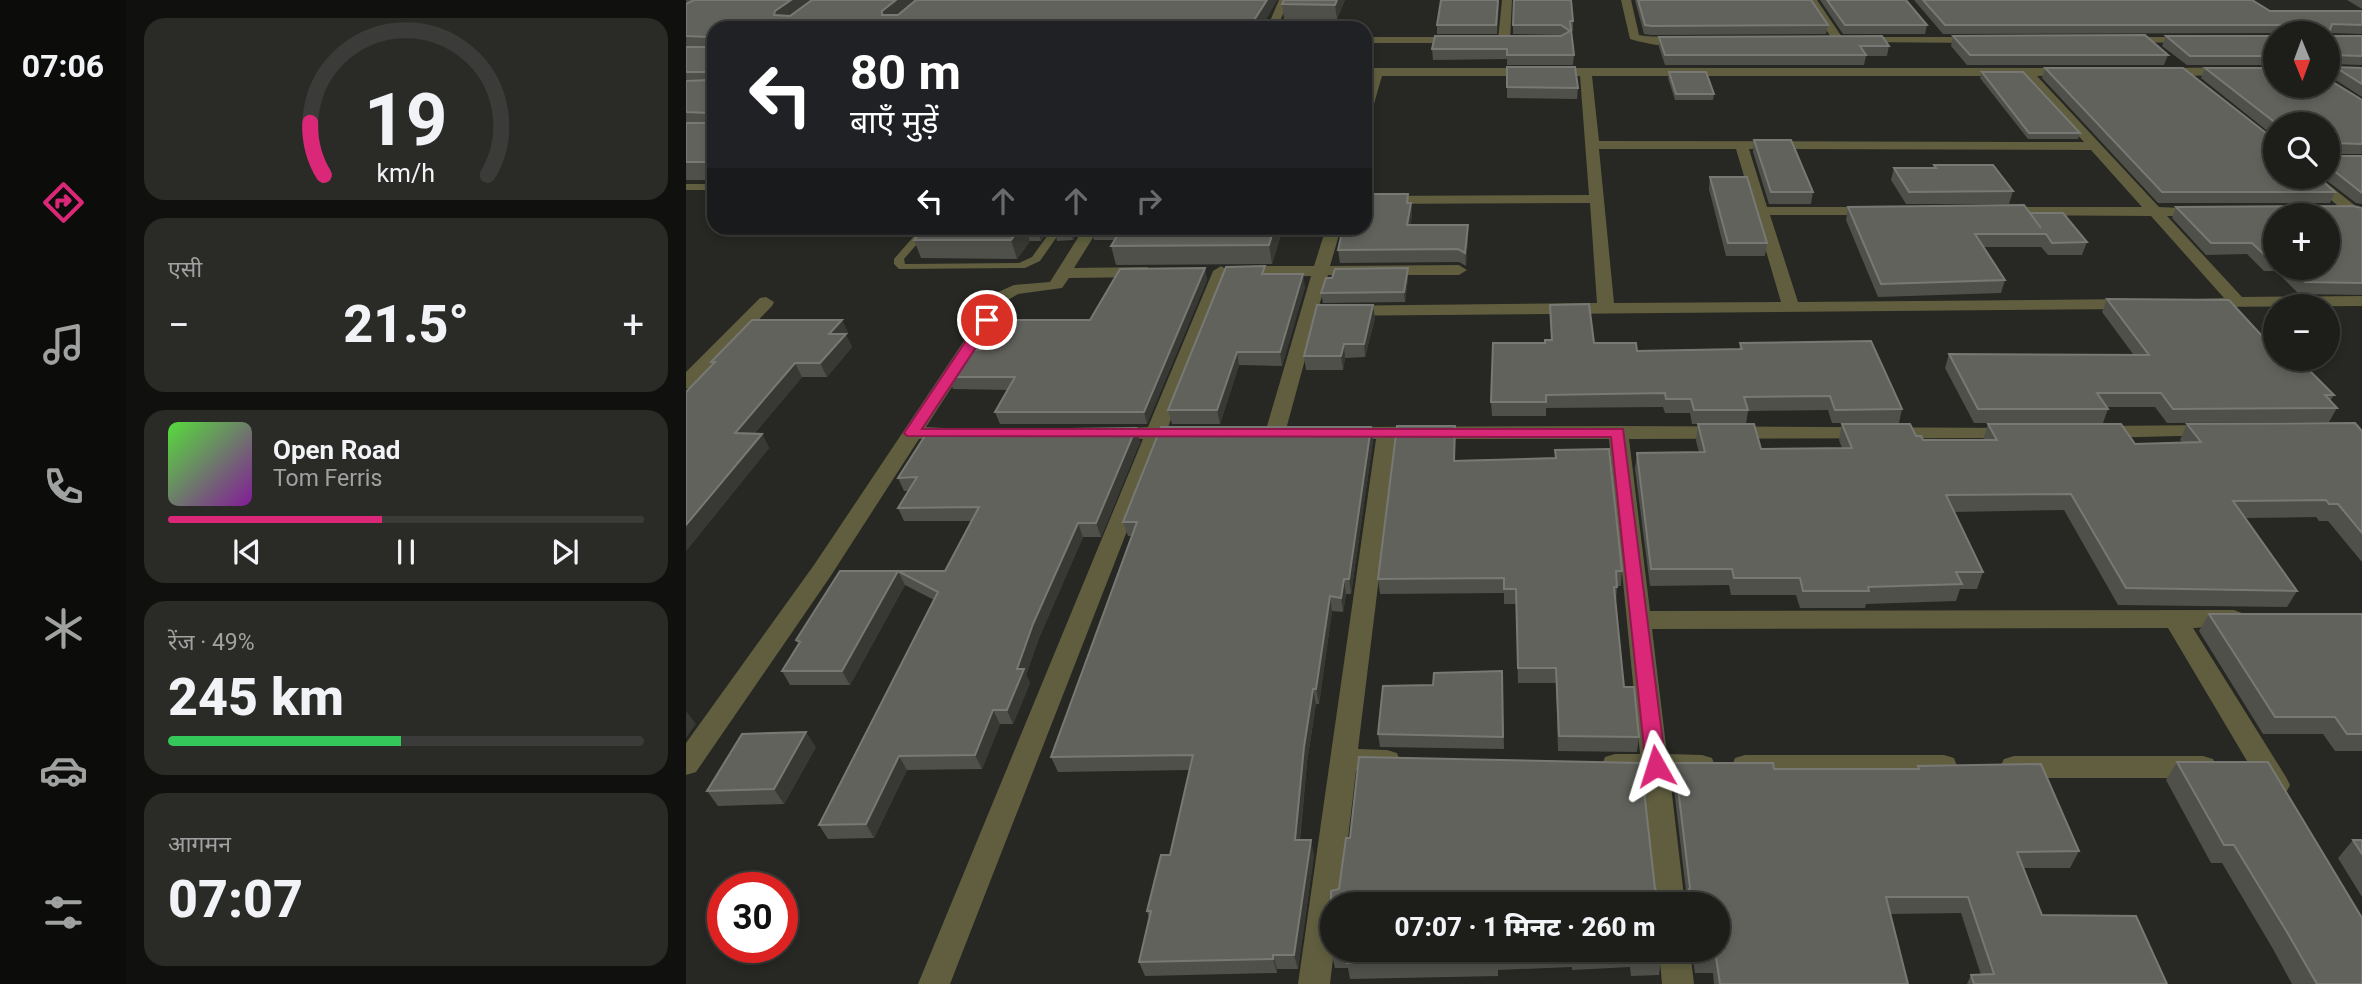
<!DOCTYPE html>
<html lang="hi">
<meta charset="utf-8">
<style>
:root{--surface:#1d1d1a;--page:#2a2a27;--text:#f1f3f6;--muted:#a0a2a2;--line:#3b3b39;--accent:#db2777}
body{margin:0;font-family:Roboto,"Noto Sans Devanagari",sans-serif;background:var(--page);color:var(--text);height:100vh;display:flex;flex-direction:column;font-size:26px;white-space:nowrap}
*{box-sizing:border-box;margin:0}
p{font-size:23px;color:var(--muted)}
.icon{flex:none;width:38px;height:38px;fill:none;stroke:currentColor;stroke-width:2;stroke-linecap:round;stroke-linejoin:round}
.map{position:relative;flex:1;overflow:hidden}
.details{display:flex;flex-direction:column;gap:18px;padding:18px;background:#10100e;width:560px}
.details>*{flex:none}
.banner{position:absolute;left:21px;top:21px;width:665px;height:214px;border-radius:21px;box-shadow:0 4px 10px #0003,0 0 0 2px var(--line);background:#202124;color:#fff;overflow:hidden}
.needle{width:46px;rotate:179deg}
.fabs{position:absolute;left:1577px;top:21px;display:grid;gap:14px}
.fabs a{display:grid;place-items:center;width:77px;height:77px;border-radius:50%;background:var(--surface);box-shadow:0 4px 10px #0003,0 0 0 2px var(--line);font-size:35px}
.speed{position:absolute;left:21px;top:872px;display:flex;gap:14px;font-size:35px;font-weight:700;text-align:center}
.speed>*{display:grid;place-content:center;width:91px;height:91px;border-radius:50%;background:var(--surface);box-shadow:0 4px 10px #0003,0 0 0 2px var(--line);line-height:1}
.speed .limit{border:10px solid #d22;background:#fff;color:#111}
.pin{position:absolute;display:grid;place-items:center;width:60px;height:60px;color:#fff;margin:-30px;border:4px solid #fff;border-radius:50%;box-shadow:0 2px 7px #0007}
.me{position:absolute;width:77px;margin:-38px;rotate:354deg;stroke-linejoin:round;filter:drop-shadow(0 0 5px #0008)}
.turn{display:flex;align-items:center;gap:24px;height:147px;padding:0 28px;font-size:32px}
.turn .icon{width:91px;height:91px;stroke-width:2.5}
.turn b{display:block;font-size:49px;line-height:60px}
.lanes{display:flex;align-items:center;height:66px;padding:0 28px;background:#0003;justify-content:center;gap:35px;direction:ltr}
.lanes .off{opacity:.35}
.big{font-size:52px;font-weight:800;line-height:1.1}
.details .tile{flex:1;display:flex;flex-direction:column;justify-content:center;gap:10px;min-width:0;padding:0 24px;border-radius:21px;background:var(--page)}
.details .dial{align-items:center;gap:0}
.dial svg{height:182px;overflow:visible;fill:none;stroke:var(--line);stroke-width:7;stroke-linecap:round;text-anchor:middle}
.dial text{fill:var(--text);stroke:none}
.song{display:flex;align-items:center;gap:21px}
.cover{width:84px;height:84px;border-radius:10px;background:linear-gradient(135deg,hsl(110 70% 55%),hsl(290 70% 35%))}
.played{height:7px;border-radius:4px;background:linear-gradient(90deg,var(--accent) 45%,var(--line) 45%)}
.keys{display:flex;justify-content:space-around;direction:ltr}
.heat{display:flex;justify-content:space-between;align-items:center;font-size:38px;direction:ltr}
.charge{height:10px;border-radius:5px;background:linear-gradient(90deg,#34c759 49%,var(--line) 0)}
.trip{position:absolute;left:634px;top:892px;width:410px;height:70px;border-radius:35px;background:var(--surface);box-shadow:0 4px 10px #0003,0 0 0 2px var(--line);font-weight:800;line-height:70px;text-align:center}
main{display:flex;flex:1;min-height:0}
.menu{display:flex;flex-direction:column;width:126px;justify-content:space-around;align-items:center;background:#0c0c0a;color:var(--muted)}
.menu .icon{width:49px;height:49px}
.menu .active{color:var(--accent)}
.menu b{font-size:32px;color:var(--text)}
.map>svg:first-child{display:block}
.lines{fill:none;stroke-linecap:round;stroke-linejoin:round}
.lane{fill:#605e3f;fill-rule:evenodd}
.street{fill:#605e3f;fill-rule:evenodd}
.wall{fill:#50504b;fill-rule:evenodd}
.shaded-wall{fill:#383834}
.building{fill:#62625d;stroke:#787874;stroke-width:2}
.route{fill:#db2777;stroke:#8e194d;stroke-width:2}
</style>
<main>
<nav class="menu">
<b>07:06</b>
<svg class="icon active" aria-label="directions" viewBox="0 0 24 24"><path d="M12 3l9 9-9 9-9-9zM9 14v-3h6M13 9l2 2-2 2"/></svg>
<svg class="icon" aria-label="music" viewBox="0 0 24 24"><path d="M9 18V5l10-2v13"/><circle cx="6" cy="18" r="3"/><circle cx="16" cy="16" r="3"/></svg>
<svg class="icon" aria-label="phone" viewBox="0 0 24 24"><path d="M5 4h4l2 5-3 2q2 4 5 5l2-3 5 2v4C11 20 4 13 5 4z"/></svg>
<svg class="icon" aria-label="climate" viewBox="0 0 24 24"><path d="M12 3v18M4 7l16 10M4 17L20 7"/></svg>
<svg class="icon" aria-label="car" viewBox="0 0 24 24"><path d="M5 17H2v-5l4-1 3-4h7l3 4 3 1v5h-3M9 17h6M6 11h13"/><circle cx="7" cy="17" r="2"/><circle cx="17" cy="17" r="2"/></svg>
<svg class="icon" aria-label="filters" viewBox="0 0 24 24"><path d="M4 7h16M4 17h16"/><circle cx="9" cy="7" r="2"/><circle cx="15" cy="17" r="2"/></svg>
</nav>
<section class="details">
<div class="tile dial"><svg viewBox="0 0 100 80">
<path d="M14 69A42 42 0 1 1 86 69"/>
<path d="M14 69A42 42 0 0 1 8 46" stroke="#db2777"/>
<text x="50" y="56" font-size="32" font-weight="700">19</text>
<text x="50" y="72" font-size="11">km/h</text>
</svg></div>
<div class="tile"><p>एसी</p>
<div class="heat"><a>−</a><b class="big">21.5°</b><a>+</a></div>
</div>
<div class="tile">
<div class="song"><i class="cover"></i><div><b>Open Road</b><p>Tom Ferris</p></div></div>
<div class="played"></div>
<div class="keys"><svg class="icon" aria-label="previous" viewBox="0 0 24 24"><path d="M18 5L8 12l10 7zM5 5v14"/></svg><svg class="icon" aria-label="pause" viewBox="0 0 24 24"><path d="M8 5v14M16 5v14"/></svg><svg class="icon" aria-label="next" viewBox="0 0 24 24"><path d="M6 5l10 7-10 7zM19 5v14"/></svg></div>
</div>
<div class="tile"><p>रेंज · 49%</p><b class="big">245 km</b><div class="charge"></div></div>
<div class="tile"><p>आगमन</p><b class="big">07:07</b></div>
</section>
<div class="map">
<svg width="1676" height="984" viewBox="0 0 1676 984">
<rect width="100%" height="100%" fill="#272723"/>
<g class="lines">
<path class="lane" d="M0,184H28V190H0Z
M235,228H245L218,259L219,264L333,263L346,257L367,228H377L354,261L339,268L213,269L208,264V259Z"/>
<path class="street" d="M593,0H603L591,28H581Z
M816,0H826L824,40L818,43L812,40Z
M935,0H945L953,35C969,39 995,33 1008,41C993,51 961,44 944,39Z
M1121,0H1131L1158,40L1156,42H1148Z
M679,37H775L781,40L775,43H679Z
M1171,37H1292L1298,40L1292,43L1167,42L1165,40Z
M1437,37H1506L1512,40L1506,43L1433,42L1431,40Z
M1589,67V75L1472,76L1466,72L1472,68Z
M1642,67H1676V75H1642Z
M679,68H1384L1388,69V75L1351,76L1473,207L1519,209L1521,212L1519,215L1514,216H1481L1556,297L1676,296V306L1511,307L1509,303L1511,299L1538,298L1465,216L1316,215L1309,211L1316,207H1456L1405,150L1063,149L1081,207H1189L1196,211L1189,215H1084L1112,302L1446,299L1454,304L1446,309L631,316L599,433L596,437H582L579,433L625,276H553L545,271L553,266H628L640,228H655L644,266L773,265L781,270L773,275H642L633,306L911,303L904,203L679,204V196L903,195L894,76H696L685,114L679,118V93L684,76H679ZM906,76H1338L1398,142L913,141ZM913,149H1050L1095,302L928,303Z
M1618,177H1633L1676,211V224L1671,222Z
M398,228H413L388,268L461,267L469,272L461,277L383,278L376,288L332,294L322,300L240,427L276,429L279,433L276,437L233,439L144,577L10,772L0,775V743L128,565L310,293L328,285L364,282Z
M535,266L543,271L482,427L507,429L510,433L507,437L477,439L264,984H232L457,439L417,437L414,433L417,429L462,427L527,271Z
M80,297L88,302L86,306L7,387L0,389V372L74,298Z
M1526,425L1533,427L1536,431L1533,435L1414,438L1407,436L1404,432L1407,428L1414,426Z
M932,426L1333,428L1336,432L1333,436L1326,438L943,439L964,611L1548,610L1556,613L1560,619L1556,625L1507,628L1600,777L1604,785L1600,793L1590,796L1580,793L1482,628L966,629L981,754L1016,755L1026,758L1029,766L1026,774L1016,777H984L999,905H969L956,776H929L919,773L916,765L919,757L929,754H954L923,439H710L672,749L701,750L711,753L714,761L711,769L701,772L670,771L654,905H646V950H648L644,984H612L690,439L651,437L648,433L651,429L658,427Z
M1059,755H1258L1268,758L1271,766L1268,774L1258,777H1059L1049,774L1046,766L1049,758Z
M1328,756H1517L1527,759L1531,767L1527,775L1517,778H1328L1318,775L1314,767L1318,759Z
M973,950H1004L1008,984H976Z"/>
</g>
<path class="wall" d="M0,0H591L575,28H28V180H0Z
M598,0H659L651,19H598L596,4Z
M813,0L811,34H751V25Z
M949,0H1125L1142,25L1140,34L965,35L958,34Z
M1134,0H1220L1241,25L1239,34H1157Z
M1228,0H1566L1584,11H1676V34L1644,33L1646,36H1676V65L1644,64L1642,79L1676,100V154H1644L1647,156H1676V204L1670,203L1636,177H1642V124H1589V137L1515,78L1519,68L1589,86L1642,33L1257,34Z
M1661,0H1676V9Z
M887,21V31H885L888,55L887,65H821V59L747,60L746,49L876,35L827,34V25Z
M1267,36L1482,55L1478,65H1281L1265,46Z
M1480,36H1589V65H1501L1476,46Z
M973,37L1203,46L1201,56H1180L1178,65H979L973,47Z
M821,67L892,88L891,99L821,98Z
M1649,67L1676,68V97L1645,77Z
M1359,68L1649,192L1644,203H1472L1356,78Z
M983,72L1028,94L1027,100H989L982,78Z
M1296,72L1394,133L1392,139H1342L1294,78Z
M1068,140L1127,192L1125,204H1083L1067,152Z
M1248,165L1327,191L1323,204H1220L1205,180L1208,168H1247Z
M1024,177L1081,243L1079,256H1040L1023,189Z
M723,203H725L726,215L724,225L782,237L780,266L773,262L654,263L652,250Z
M1162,207L1344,214L1401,242L1396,255H1362L1355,247H1297L1319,280L1315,293L1192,297L1160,220Z
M1490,207L1676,208V295L1613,294L1590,271H1578L1561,254L1520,255L1486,218ZM1589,215L1642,268H1589Z
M238,228H365L355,241H344L331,259L235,258L228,240Z
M368,228H395L387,240L371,241Z
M405,228H597L586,264L430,265L425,246L429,240H408Z
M519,268L521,280L461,424H314L309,412L322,390L267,389L263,377L294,350L404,320Z
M580,274L619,287L596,366L553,365L534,424H486L482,410Z
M722,278L719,302L637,303L635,293Z
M1421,299L1588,349L1648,395L1644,401L1651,408L1643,422L1481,423L1469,407H1421L1422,409L1417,423H1288L1259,368L1263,354H1447L1416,312Z
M864,305L908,343L951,351L1053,350L1054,343L1216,409L1213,423H1146L1142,410L1062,411L1060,424H1006L1004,413H979L977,407L860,408V416H806L805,402L859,343L865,340Z
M689,318L679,357L659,358L657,370H620L618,356Z
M156,320L162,333L160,335L166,347L141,377H116L68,434H76L83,448L0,551V392L26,365L25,362Z
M1012,424L1075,449L1156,448L1153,440L1156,424L1230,436L1237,440H1297L1302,424L1449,444L1496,442L1494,440L1501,424L1676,431V562L1642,521H1633L1630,517L1559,518L1611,591L1601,607L1432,605L1378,510L1268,512L1297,572L1291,589H1274L1270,601L1180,604L1179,608H1114L1110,595H1045L1043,585L964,586L949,469L951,453L1013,452L1010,441Z
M769,426V460L869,458V450L936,571L935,586H931L930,602L938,687L953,737L951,752L872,751L870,683H832L830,604H818V593L694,594L692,579Z
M685,427L687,441L665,594H660L657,612L646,611L633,704H630L621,762L614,840L628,855L612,969H591V973L459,976L453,962L463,918L461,911L484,855L504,770L372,772L365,757L445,536H442L437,522Z
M454,442L415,537H397L353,638L340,675L344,683L327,724H314L296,769L221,770L188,838L142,839L133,825L248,600L219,585L164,685H104L96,671L113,643L110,640L154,571H259L286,521H218L212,508L222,491H218L212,478Z
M1523,614H1676V751H1649L1637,734H1577L1513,631Z
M816,671L818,749L694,747L692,734L747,685Z
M130,747L98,804L32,806L21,791Z
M673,757L955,763L969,889L971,891H1000L987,780L989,763H1087L1088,769H1231L1232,766L1355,764L1393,851L1384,868H1338L1356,915L1450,916L1481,984H1281L1285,975H1295L1275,913L1204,914L1222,984H1028L1027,973H1009L1005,950H1031V905H646V950H974L975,959L973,975L945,976L944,967L886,970V967L812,970V976L664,979L662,968H649L645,952V891L653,889L660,838H664Z
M1491,762L1676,984H1606L1587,949L1536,863H1525L1480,780Z
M1667,840H1676V897L1652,858Z"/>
<path class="shaded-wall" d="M105,0H130L94,26L88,15L89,11Z
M210,0H232L201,26L196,15V11Z
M581,0H591L575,28H563Z
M651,0H659L651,19L649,5Z
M725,203L726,215L722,238L721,225Z
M782,225V237L780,266L779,253Z
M334,228H340L344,241L331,259L325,240Z
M351,228H365L355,241Z
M383,228H395L387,240Z
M588,228H597L586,264L583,245Z
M519,268L521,280L461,424L458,412Z
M722,268V278L719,302L718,292Z
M617,274L619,287L596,366L594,352Z
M687,305L689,318L679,357L678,344Z
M156,320L162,333L160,335L166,347L141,377L134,363L143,334Z
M658,344L659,358L657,370L655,356Z
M551,352L553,365L534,424L531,410Z
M109,363L116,377L56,448L49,433Z
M685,427L687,441L665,594L663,579Z
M450,428L454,442L415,537L410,523Z
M76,434L83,448L0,551V525Z
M392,523L397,537L353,638L340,675L344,683L327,724L321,710L331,669L347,624Z
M212,571L219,585L164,685L156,671Z
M658,579L660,594L657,612L655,598Z
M644,596L646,611L633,704L630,689Z
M627,689L630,704L621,762L612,855L609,840L618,747Z
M307,710L314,724L296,769L289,755Z
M0,711L10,724L0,738Z
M120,732L130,747L98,804L88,789Z
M213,756L221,770L188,838L180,824Z
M625,840L628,855L612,969L608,955Z
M587,955L591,969V973L587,959Z"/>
<path class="building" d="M8,0H105L89,11L88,15L104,16L126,0H210L196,11V15H212L230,0H581L563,28H28V162H0V123H20L23,120L22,113L0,112V81L23,80L21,72H0V47H21L24,45L23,37L0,36V4Z
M598,0H651L649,5L596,4Z
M755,0H812L810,25H751Z
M828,0H885L887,21H884L888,55H821V49H746L749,36H875L884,31L875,25H827Z
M952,0H1125L1142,25L966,26L959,25Z
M1141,0H1220L1241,25H1159Z
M1237,0H1566L1584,11H1676V25L1646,24L1643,33L1646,36H1676V56L1646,55L1642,79L1676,100V144L1647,143L1644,154L1647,156H1676V193L1642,166V124H1591L1519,68H1589V86H1642V33H1595V25H1259Z
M1459,35L1482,55H1284L1267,36Z
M1196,36L1203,46H1174L1180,55H979L973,37Z
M1480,36H1589V56H1504Z
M821,67H889L892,88L821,87Z
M1649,67L1676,68V84Z
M1359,68H1497L1589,140V177H1632L1649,192H1476Z
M983,72H1020L1028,94H990Z
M1296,72H1337L1394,133H1343Z
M1068,140H1105L1127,192H1085Z
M1248,165H1307L1327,191L1223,192L1208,168H1250Z
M1024,177H1061L1081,243H1042Z
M679,194H722L721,203H725L721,225H782L779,253L772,249L652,250L657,228H679Z
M1338,205L1355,228L1344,213H1377L1401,242L1366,243L1360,234H1289L1319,280L1195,284L1162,207Z
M1667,206L1676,208V283L1619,282L1604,268H1642V215H1589V260H1584L1566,243H1525L1490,207Z
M238,228H334L325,240H228Z
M436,228H588L583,245L425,246Z
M579,266L576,274H617L594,352H551L531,410H482L540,267Z
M519,268L458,412H309L329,377H263L280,350H294L314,320H404L434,269Z
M722,268L718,292L635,293L640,278H646L649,269Z
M1421,299L1543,300L1588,349H1589V359H1612L1648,395H1639L1651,408L1487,409L1475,393H1411L1422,409H1292L1263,354L1463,355Z
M903,304L908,343H950L951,351L1056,349L1054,343L1185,341L1216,409L1149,410L1144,396L1058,397L1062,410H1008L1005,399H980L979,393L860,395V402H805L807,343H859V340H866L864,305Z
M631,305H687L678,344H658L655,356H618Z
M66,320H156L143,334H160L134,363H109L49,433L76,434L0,525V392L29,362H25Z
M1669,423L1676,431V533L1652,504H1643L1640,500L1547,501L1611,591L1440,588L1385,494L1260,495L1297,572H1270L1276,584L1182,587L1183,591H1117L1114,578H1048L1046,569H965L951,453L1019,452L1012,424H1068L1075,449L1166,448L1156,424H1224L1230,436H1235L1237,440H1311L1302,424H1435L1449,444L1515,442L1501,424Z
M711,426H769L768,461L870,458L869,450L923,449L936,571H930L931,587H928L938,687H948L953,737L873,736L870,668H832L830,589H818V578L692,579Z
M475,427H685L663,579H658L655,598L644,596L630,689H627L618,747L609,840H625L608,955H587V959L453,962L465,911H461L475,855H484L507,755L365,757L451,522H437Z
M450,428L410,523H392L347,624L331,669H338L321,710H307L289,755L213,756L180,824L133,825L252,592L212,571L156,671H96L114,642L110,640L154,571H259L293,507L212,508L231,477L212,478L242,431Z
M1523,614H1676V734H1661L1649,717H1589Z
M816,671L817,737L692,734L697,686L747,685L748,673Z
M120,732L88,789L21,791L56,734Z
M673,757L955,763L969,889L971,891H1002L1004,888L989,763H1087L1088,769H1233L1232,766L1355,764L1393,851L1331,852L1356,915L1450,916L1481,984H1288L1285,975L1308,974L1282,897H1200L1222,984H1034L1030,957H1012L1011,950H1031V905H646V950H974L975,959L947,960L946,951L887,954V951L812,953V960L661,963L662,952H645V891L653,889L660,838H664Z
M1491,762H1582L1676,918V984H1631L1601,932L1548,845H1538Z
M1667,840H1676V854Z"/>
<path class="route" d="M301,316L308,320L236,429H937L980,766L977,772L970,774L963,772L960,766L925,437L221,436L218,433L296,317Z"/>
</svg>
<div class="fabs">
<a><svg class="needle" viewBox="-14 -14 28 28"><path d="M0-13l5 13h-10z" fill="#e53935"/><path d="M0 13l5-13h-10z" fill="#a0a2a2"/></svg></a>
<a><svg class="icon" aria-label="search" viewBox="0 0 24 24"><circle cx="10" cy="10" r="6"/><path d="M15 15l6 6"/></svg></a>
<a>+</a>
<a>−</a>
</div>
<div class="speed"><div class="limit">30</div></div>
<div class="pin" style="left:301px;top:320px;background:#d93025"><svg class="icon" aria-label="arrive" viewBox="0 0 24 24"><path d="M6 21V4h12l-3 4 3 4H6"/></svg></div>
<svg class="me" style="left:970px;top:766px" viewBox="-20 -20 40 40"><path d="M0-17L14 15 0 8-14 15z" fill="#db2777" stroke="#fff" stroke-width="4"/></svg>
<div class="trip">07:07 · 1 मिनट · 260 m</div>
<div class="banner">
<div class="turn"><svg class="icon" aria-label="left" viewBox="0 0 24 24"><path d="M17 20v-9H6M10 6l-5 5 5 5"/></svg><div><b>80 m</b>बाएँ मुड़ें</div></div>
<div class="lanes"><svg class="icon" aria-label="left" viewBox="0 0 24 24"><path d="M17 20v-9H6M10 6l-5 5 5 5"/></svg><svg class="icon off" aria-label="ahead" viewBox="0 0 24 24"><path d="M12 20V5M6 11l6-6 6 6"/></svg><svg class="icon off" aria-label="ahead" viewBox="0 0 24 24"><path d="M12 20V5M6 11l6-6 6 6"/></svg><svg class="icon off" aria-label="right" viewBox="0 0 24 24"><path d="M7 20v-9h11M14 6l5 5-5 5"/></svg></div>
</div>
</div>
</main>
